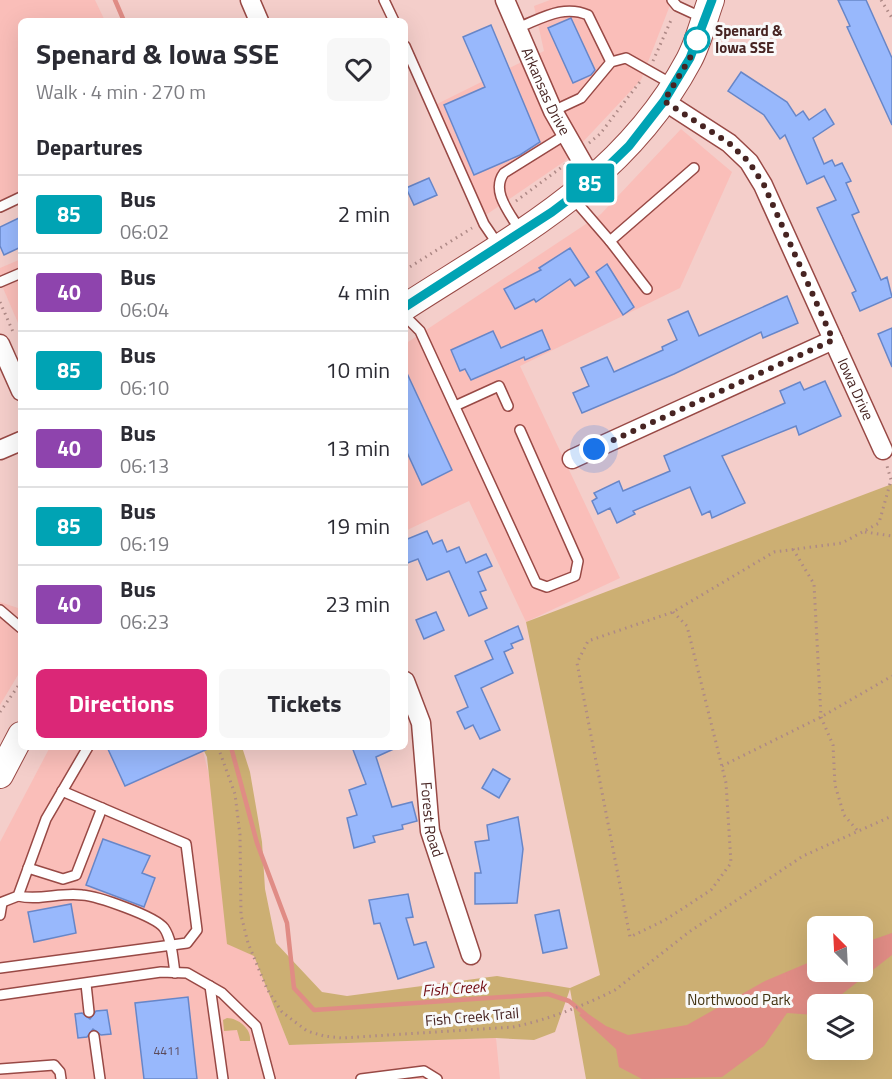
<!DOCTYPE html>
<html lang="en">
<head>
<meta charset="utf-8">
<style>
	body { margin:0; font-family:"Titillium Web",sans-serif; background:#f7f7f7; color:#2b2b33; height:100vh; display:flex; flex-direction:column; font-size:22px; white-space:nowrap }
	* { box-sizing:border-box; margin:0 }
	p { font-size:20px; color:#7c7c81 }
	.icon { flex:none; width:33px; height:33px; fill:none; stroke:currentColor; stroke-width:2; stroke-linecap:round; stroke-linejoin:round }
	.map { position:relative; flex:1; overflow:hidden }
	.details { position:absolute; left:18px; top:18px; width:390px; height:732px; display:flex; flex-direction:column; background:#fff; border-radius:9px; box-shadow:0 6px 24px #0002 }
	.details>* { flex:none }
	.badge { padding:0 12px; border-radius:4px; font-size:21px; line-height:39px }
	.needle { width:39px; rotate:336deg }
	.controls { position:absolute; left:807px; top:916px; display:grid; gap:12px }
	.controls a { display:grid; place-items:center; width:66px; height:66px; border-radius:9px; background:#fff; box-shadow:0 6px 24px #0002; font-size:30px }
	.you { position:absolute; width:30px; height:30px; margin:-15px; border:4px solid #fff; border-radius:50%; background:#1a73e8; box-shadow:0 0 0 9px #1a73e833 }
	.map>.badge { position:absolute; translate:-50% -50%; box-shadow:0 0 0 3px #fff }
	h2 { padding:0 18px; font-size:22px; line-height:54px }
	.round { display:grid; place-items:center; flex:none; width:63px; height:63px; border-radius:9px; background:#f7f7f7 }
	.head { display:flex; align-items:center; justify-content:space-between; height:102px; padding:0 18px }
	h1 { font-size:28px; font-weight:700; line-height:45px }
	.button { display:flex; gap:12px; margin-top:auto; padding:12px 18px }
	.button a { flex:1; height:69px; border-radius:9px; background:#db2777; color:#fff; font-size:24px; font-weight:700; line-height:69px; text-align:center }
	.button a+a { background:#f7f7f7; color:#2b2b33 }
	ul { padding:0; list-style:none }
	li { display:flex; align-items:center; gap:18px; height:78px; padding:0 18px; border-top:2px solid #e1e1e2 }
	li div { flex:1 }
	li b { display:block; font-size:22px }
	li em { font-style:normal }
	li .badge { min-width:66px; font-weight:700; text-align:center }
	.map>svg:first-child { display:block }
</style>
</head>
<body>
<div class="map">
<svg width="892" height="1079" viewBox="0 0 892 1079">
	<rect width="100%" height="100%" fill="#f4ceca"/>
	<g fill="#fabeb9">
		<polygon points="0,0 95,0 105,21 21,21 21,197 0,206"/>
		<polygon points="550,0 672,0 641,80 565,161 480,219 427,109 544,51 534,6"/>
		<polygon points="681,129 732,172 680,288 520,366 620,578 526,622 469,501 405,531 405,344 601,214"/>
		<polygon points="21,259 21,330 0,281 0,268"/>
		<polygon points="0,602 21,609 21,670 0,705"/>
		<polygon points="50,747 202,747 254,956 289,1045 496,1038 500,1079 0,1079 0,842"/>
	</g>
	<g fill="#ccaf73" fill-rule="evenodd">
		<path d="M892,484V1079H586L570,989L555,1032L534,1040L496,1038L289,1045L254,956L227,944L207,757L202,747H242L250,772L262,842L265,889L276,943L322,992L347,996L497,976L570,988L600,975L526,622ZM818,927H862V972H818ZM818,1005H862V1050H818Z"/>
		<path d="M227,1018C238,1018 252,1029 250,1041H240L237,1030L224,1031L223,1020Z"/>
	</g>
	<polygon fill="#e08c85" points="892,933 892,955 828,1005 818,1005 815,1015 787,1013 764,1046 722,1077 642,1079 619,1067 616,1049 579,1015 584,1011 606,1026 628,1035 687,1025 765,981 817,959 818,972 862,972 863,943"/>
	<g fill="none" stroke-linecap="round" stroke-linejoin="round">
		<g stroke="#e08c85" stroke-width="4.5">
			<polyline points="115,0 124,21"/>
			<polyline points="231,747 257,843 287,923 294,988 314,1010 548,994 569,1001 585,1014"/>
		</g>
	</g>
	<g fill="#98b8fc" stroke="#6786c8" stroke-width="1.5">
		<polygon points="838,0 866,0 892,58 892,125 847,27 850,26"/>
		<polygon points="571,18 595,70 591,75 573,83 548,28"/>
		<polygon points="491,25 540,142 520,155 474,175 444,105 485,87 463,37"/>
		<polygon points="741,72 787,102 796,116 803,111 809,120 825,109 834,124 813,138 824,164 832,160 835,166 842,163 851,181 846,183 859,212 852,215 881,280 887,277 892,297 860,311 852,293 856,291 817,208 836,200 824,176 807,184 785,135 780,139 764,115 728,91"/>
		<polygon points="429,178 437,195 414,205 406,188"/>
		<polygon points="21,217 21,247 4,255 0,246 0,227"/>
		<polygon points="570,248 589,277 575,286 570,279 536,302 534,299 515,309 504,289 541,270 539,268"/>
		<polygon points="607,264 634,307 623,315 596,272"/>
		<polygon points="787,296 798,323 763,338 761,332 674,374 582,413 573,393 589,386 581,368 607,357 614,372 663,350 662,347 677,340 668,320 688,311 699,336"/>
		<polygon points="892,328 892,367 878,334"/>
		<polygon points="542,330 550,349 525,360 524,357 471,380 465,369 460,371 451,350 493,331 501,348"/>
		<polygon points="405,369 452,470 422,485 405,448"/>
		<polygon points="825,381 841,416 799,435 796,426 722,456 745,503 712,518 710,511 702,515 690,487 633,511 635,514 617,523 610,508 598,514 592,501 597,498 594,493 619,481 623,491 670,471 664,456 785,403 780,391 800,382 804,390"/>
		<polygon points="427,531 433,544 442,540 447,552 459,547 466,563 486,554 492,566 478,572 486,590 480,592 487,608 469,616 449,571 427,580 418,559 405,564 405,540"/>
		<polygon points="436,612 444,630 424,639 416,620"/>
		<polygon points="518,626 523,639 511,644 513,648 504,652 513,673 481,688 500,730 480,739 473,725 465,729 457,712 468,707 455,676 493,659 485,641"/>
		<polygon points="107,747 212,747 125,786"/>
		<polygon points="352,747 398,747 376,757 392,807 412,802 417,821 402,825 403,829 373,836 375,842 354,848 347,818 357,815 349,790 366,784"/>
		<polygon points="493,769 510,779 499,798 482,788"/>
		<polygon points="518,817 523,849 517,903 475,904 475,873 481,873 475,842 489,840 487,825"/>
		<polygon points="103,839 150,856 142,873 155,878 144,907 86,885"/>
		<polygon points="408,894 413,917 406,918 414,945 426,942 434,967 398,979 380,923 374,924 369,900"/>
		<polygon points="71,904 76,933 34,942 28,912"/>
		<polygon points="559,910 567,948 543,953 535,915"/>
		<polygon points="188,997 197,1079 144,1079 135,1003"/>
		<polygon points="107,1010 111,1034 101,1035 93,1029 87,1037 78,1038 75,1014 82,1013 90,1019 96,1011"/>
	</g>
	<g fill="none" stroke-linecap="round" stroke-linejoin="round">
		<defs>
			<g id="service">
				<polyline points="384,0 394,21"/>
				<polyline points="672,0 677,6 703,18"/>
				<path d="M517,28C541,19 563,4 588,15L611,62"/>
				<polyline points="405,46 484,224 499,246"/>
				<polyline points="553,111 581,98 611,62 626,58 672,84"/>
				<polyline points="572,197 610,241 694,168"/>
				<polyline points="0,207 21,197"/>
				<path d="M521,232C511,214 490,192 504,173L565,135"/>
				<polyline points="610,241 647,289"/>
				<polyline points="0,282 21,273"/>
				<polyline points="405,316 420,331 536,583 547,587 575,576 578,561 520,430"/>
				<polyline points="455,406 499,386 508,406"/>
				<polyline points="0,610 21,628"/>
				<polyline points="28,868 63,879 76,875 102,808"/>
				<path d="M18,896C40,901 60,892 82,895C97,896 155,916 164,928C172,939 173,960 175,973"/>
				<polyline points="0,903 18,896 46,819 88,747"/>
				<polyline points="0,915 2,903"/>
				<polyline points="0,968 187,943 197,930 186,844 62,791"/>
				<polyline points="86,984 89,1012"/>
				<polyline points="210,986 223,1079"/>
				<polyline points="0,995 161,972 187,973 222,993 256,1026 270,1079"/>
				<polyline points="94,1036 100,1079"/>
				<polyline points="0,1069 54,1065 60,1072 61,1079"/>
				<polyline points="361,1079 424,1071 437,1079"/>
			</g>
			<g id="minor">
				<polyline points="250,0 259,21"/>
				<path id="s1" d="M505,0L553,111L593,181"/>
				<path id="s2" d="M664,101L729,143L749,162L763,185L883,450"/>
				<polyline points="0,344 21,391"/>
				<polyline points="0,450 21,441"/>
				<polyline points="572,459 833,340"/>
				<path id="s3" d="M405,681L421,723L430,831L471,955"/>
			</g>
			<g id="secondary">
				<path d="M405,307C515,236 625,180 689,60C699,41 704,19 711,0"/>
				<polyline points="0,775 21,735"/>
			</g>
		</defs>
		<use href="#service" stroke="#984945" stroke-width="12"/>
		<use href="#minor" stroke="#984945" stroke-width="21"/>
		<use href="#secondary" stroke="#984945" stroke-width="28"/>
		<g stroke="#ae8986" stroke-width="3" stroke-dasharray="1.5 4.5" stroke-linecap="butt">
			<polyline points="881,0 892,18"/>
			<polyline points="653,61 672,18"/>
			<polyline points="589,143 600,134 642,79"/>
			<polyline points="516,201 566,164"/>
			<polyline points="405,270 472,228"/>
			<polyline points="0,302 14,334"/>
			<polyline points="865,532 892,536"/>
			<polyline points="793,549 814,584 821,717 833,745 835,785 844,815 857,830"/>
			<polyline points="673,612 687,626 726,783 731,863 711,890 665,920 630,937 577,663 588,641 673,612 774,552 842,543 879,523 891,480 887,466"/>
			<polyline points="0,712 21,682"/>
			<path d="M218,747L235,794L240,835L241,915L248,943L267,989L282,1012L307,1031L324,1036L342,1038L513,1027C547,1020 583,1006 615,990L689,932L803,856L892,816"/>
			<polyline points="722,766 821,717 892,676"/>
		</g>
		<use href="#service" stroke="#fff" stroke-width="9"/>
		<use href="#minor" stroke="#fff" stroke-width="18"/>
		<use href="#secondary" stroke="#fff" stroke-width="26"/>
	</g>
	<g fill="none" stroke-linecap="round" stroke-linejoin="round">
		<defs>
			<polyline id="line" points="405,307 552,212 593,181 629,146 664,101 690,58 712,0"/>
		</defs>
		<use href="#line" stroke="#fff" stroke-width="14"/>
		<use href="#line" stroke="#00a3b4" stroke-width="9"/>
		<polyline stroke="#472422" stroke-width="6" stroke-dasharray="0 10.8" points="594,449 833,340 764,185 749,162 729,143 664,101 690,58 697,40"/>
	</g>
	<circle fill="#fff" stroke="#00a3b4" stroke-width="3" cx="697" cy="40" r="12"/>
	<g text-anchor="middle" stroke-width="6" stroke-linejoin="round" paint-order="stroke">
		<g font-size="12" fill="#5b4958">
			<text x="167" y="1055">4411</text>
		</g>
		<g font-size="15" font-weight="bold" fill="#472422" stroke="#f9f9f9" text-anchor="start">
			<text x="715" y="36">Spenard &amp;<tspan x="715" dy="17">Iowa SSE</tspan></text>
		</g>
		<g font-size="15" fill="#472422" stroke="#f9f9f9">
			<text dy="5" stroke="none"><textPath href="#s1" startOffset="100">Arkansas Drive</textPath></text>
			<text dy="5" stroke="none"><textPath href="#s2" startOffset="356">Iowa Drive</textPath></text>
			<text dy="5" stroke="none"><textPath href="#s3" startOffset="142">Forest Road</textPath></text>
			<text transform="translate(472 1017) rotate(-5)" y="5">Fish Creek Trail</text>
		</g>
		<g font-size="15" fill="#433412" stroke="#f9f9f9">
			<text x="739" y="1005">Northwood Park</text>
		</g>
		<g font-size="16" font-style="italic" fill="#720d14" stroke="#f9f9f9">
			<text transform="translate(454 988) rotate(-4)" y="6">Fish Creek</text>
		</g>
	</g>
</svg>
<div class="controls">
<a><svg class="needle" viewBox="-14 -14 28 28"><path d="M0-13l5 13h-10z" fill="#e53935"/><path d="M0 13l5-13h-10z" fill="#7c7c81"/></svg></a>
<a><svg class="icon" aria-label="layers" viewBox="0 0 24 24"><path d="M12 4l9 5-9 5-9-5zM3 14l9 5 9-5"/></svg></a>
</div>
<div class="you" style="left:594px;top:449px"></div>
<b class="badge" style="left:590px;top:183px;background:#00a3b4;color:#fff">85</b>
<section class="details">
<div class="head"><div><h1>Spenard &amp; Iowa SSE</h1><p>Walk · 4 min · 270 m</p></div><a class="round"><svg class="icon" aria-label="heart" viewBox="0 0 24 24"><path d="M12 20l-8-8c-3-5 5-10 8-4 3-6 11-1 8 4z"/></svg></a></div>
<h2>Departures</h2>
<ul>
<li><span class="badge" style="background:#00a3b4;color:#fff">85</span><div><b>Bus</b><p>06:02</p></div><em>2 min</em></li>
<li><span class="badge" style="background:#8e44ad;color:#fff">40</span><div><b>Bus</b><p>06:04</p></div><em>4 min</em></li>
<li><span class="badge" style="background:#00a3b4;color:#fff">85</span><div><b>Bus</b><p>06:10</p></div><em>10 min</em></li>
<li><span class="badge" style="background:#8e44ad;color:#fff">40</span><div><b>Bus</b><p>06:13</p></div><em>13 min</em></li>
<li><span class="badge" style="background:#00a3b4;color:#fff">85</span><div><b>Bus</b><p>06:19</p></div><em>19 min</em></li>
<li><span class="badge" style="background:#8e44ad;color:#fff">40</span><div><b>Bus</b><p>06:23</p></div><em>23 min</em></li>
</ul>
<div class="button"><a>Directions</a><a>Tickets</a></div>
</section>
</div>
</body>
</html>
